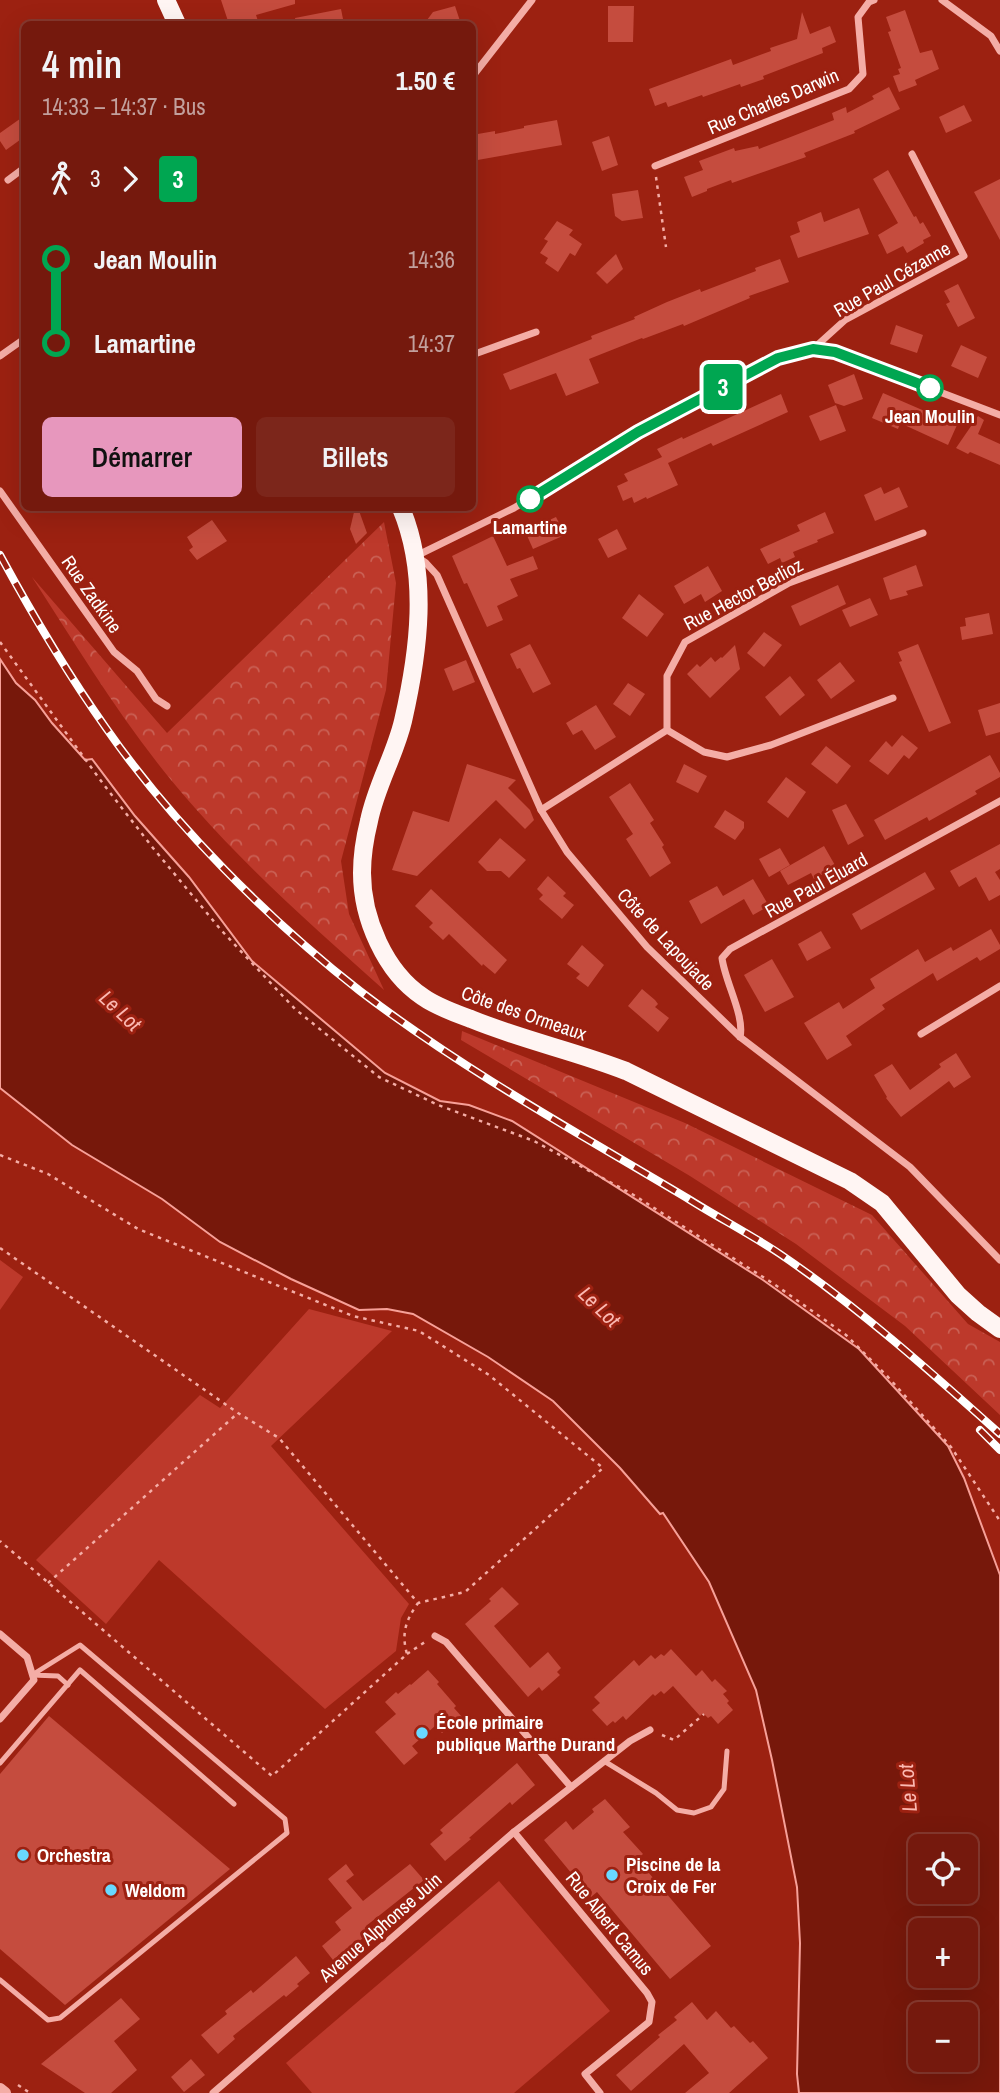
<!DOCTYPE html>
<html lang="fr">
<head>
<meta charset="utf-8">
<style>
	body { margin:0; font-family:"Archivo Narrow",sans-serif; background:#7c261b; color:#f1f3f6; height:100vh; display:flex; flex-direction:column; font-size:26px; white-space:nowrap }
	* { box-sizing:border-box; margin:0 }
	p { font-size:23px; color:#c2a09d }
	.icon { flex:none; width:38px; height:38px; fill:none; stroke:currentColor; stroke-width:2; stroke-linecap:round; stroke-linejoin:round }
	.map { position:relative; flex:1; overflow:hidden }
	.side { position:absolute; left:21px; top:21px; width:455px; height:490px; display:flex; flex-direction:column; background:#75190d; border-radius:10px; box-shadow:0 7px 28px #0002,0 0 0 2px #86382e }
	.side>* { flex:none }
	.badge { padding:0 14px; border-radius:5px; font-size:24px; line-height:46px }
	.buttons { position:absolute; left:908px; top:1834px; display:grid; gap:14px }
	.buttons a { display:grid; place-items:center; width:70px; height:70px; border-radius:10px; background:#75190d; box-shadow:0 7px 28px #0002,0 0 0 2px #86382e; font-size:35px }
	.map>.badge { position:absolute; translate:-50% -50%; box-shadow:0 0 0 4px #fff }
	.legs { display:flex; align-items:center; gap:10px; height:77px; padding:0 21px; font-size:23px }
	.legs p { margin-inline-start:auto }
	.overview { display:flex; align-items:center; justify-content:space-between; height:119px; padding:0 21px }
	h1 { font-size:38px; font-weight:600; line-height:52px }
	.cta { display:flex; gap:14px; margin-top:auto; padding:14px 21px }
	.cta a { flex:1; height:80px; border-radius:10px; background:#e797bd; color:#111; font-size:28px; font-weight:600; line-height:80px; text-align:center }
	.cta a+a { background:#7c261b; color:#f1f3f6 }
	ul { padding:0 21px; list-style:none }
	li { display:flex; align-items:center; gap:24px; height:84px; font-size:26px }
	li i { display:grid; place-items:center; width:10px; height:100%; margin:0 9px; background:currentColor }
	li i::after { content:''; width:18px; height:18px; margin:-9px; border:5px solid; border-radius:50%; background:#75190d }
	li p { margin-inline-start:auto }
	li:first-child i { background:linear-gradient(#0000 50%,currentColor 0) }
	li:last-child i { background:linear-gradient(currentColor 50%,#0000 0) }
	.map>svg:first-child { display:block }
</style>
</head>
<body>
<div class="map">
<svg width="1000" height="2093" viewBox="0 0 1000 2093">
	<defs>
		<pattern id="forest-crowns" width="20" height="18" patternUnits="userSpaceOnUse" patternTransform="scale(1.75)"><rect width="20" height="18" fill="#bd392b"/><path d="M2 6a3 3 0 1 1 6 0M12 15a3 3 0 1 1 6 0" fill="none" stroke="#ca6155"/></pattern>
	</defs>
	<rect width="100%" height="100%" fill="#9c2111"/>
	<g fill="#bd392b">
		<polygon points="0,1260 23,1277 0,1310"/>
		<polygon points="309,1309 392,1331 271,1446 409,1604 401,1618 396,1651 325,1709 159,1560 106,1624 36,1560 200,1395 220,1408"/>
		<polygon points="499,1881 610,2011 514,2093 312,2093 286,2063"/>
	</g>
	<g fill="url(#forest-crowns)">
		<path d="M384,522L396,583L386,690L341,861L349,914L384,990C319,932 253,874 195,808C132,738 83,656 32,577L167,733Z"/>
		<polygon points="462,1031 685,1123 872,1215 968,1324 1000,1342 1000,1415 905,1326 796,1244 690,1176 461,1040"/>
	</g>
	<path fill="#77180b" stroke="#f7a098" stroke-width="2" fill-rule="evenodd" d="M0,659L16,683L35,700L52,723L85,760L92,759L135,816L189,877L252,961L385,1073L440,1101L469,1105L512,1121L763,1280L859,1349L948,1446L964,1478L1000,1575V2093H799L797,2074L800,1943L797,1887L772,1760L756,1690L709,1582L663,1513L660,1514L620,1468L553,1401L488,1357L413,1314L387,1309L359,1310L291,1279L220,1242L162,1199L72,1145L0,1088ZM920,1846H966V1892H920ZM966,1930V1976H920V1930ZM966,2014V2060H920V2014Z"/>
	<g fill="#c54c3e">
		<polygon points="221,0 295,0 295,4 256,15 259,24 229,24"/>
		<polygon points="455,6 461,24 424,24 433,12"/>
		<polygon points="608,6 634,6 633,42 608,42"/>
		<polygon points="341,9 344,24 296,24 295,18"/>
		<polygon points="905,10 920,53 932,50 939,69 915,80 917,85 899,92 893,76 900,74 898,69 901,68 888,32 891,31 886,17"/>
		<polygon points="802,12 810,34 830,26 836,42 822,48 823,53 763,76 764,79 741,87 740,84 703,97 702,95 668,107 666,102 655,106 649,89 731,59 733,65 771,51 770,48 797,39"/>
		<polygon points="889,87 900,109 854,131 855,133 804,153 806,157 732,183 731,180 707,189 707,191 692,197 684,177 703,170 699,161 734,148 735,151 758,146 759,149 788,138 834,120 832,113 846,107 847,113 874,99 872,96"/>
		<polygon points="964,105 972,121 946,133 939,117"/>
		<polygon points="24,116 24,137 6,150 0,141 0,133"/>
		<polygon points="557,120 562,145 472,161 472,135 495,131 495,134 524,128 524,126"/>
		<polygon points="609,136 618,165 602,171 592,142"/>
		<polygon points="888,170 914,217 916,216 920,224 923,222 931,236 923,240 924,243 907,253 903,246 887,254 878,235 898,223 873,179"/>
		<polygon points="1000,179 1000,240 974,192"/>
		<polygon points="638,190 643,218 622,221 615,216 612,194"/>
		<polygon points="859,208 869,234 798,258 790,236 800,232 797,222 821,212 824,222"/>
		<polygon points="557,221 573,230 569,235 582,244 575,256 570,253 558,272 545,263 548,258 540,253 548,241 544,239"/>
		<polygon points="616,254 623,269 607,284 596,273"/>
		<polygon points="780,259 789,282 749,296 750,298 684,326 683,324 643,339 642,338 589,359 599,383 566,396 556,373 510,390 503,374 592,339 591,336 635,319 634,317 667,302 700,289 701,292 756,271 755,268"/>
		<polygon points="958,284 975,318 958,327 946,304 950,302 944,291"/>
		<polygon points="896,325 923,335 917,353 890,344"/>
		<polygon points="961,345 987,357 978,378 951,366"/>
		<polygon points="854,374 863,399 844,406 835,403 828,385"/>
		<polygon points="883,393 957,425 948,445 900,423 898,429 872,418"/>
		<polygon points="781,394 788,412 713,446 711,443 668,463 678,485 647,499 646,497 634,503 632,497 623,501 617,486 628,481 624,474 662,457 657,449 682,437 683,439"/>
		<polygon points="836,405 846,431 820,441 809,416"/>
		<polygon points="978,416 984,420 978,434 1000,444 1000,465 970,452 968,454 956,448"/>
		<polygon points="881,487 884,494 899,487 908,507 875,521 864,495"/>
		<polygon points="355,508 358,508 367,533 356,544 350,529"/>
		<polygon points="825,512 834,533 817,540 818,542 793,552 795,557 782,563 780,558 768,564 760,549 800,531 797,525"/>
		<polygon points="556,517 565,535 533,549 525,531"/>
		<polygon points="212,520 227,541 197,560 189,550 193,547 187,537"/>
		<polygon points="617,529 627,549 608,558 598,539"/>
		<polygon points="493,536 507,566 533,556 538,569 510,579 518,596 497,606 503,620 487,627 467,583 464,584 452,556"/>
		<polygon points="916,565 923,586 906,591 908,595 890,600 883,578"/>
		<polygon points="708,566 722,591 705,602 701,594 684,604 674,586"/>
		<polygon points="838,585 846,604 800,626 791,606"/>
		<polygon points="639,594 664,614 647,637 622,618"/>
		<polygon points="870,598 878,615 850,627 842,610"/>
		<polygon points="989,613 993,634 962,640 960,627 966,626 965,618"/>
		<polygon points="764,632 782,645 764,667 747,653"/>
		<polygon points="530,644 551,684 533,693 520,668 517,669 510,654"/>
		<polygon points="918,644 951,723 929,732 899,662 902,661 898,652"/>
		<polygon points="735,645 740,669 710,698 687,674 697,664 700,667 711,657 715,662 721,657 722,658"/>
		<polygon points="466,660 475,682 453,691 444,669"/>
		<polygon points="840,662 855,681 831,699 817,680"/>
		<polygon points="790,676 805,695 780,716 765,697"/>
		<polygon points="628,683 645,694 630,716 613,704"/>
		<polygon points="1000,703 1000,732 986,736 978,710"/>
		<polygon points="596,705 616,737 595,750 582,730 573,735 566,723"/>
		<polygon points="902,735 918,748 909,759 904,755 888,775 869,761 886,741 892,747"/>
		<polygon points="826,746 851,766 837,784 811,764"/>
		<polygon points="990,755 1000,773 1000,777 975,791 977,794 929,821 927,817 885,840 874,820"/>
		<polygon points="467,764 516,780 508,788 530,810 534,820 525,829 496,800 417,876 392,870 413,811 449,822"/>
		<polygon points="684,764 707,776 698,793 676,782"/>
		<polygon points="786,777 806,792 788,818 767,802"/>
		<polygon points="630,783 654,820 650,823 664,845 662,847 671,863 650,877 626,839 633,834 609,797"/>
		<polygon points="846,804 864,836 848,845 832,810"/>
		<polygon points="725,810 744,822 744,828 735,840 714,827"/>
		<polygon points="500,838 526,860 509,878 501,871 487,871 478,862"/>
		<polygon points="1000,844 1000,869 995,872 1000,880 1000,895 989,901 976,877 959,887 950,871"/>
		<polygon points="824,846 836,867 814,879 811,873 788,885 780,871"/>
		<polygon points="780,848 790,865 769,877 759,859"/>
		<polygon points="925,872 935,889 861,930 852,914"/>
		<polygon points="548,876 566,893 563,896 574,905 562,919 539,899 543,895 537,889"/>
		<polygon points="753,879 769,906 753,915 744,899 701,924 689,901 717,886 723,896"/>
		<polygon points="431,889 507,960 495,974 483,964 482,966 449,934 443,940 429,927 433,923 415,906"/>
		<polygon points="991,929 1000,945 1000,949 980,961 977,957 937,981 933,973 882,1005 885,1009 846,1036 852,1045 827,1060 804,1023 839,1002 843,1009 875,988 870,979 918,949 925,962 951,947 953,951"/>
		<polygon points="821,931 831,948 807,961 798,944"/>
		<polygon points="582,945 604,965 588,987 576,978 580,974 567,964"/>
		<polygon points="772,959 794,997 765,1012 744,975"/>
		<polygon points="642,989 655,1000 658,1004 655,1007 669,1018 658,1032 628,1006"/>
		<polygon points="956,1053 971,1077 954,1088 949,1081 901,1117 886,1098 887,1097 874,1075 892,1064 910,1090 941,1067 939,1064"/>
		<polygon points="502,1587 519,1604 494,1626 530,1668 548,1652 561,1668 557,1672 560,1675 542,1691 539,1687 528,1697 465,1624 491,1601 489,1599"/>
		<polygon points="671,1649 696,1676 702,1670 712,1682 715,1679 727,1691 723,1694 729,1701 727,1703 733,1710 718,1724 711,1716 708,1718 703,1713 700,1716 673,1686 664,1694 661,1691 655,1696 653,1694 626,1720 623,1716 615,1723 613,1721 607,1726 592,1710 600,1703 594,1697 634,1660 639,1666 651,1655 655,1659 661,1654 664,1656"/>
		<polygon points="428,1670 439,1682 437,1684 456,1706 454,1708 462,1717 442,1733 435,1726 412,1746 418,1753 404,1765 375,1732 396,1714 385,1702 396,1692 398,1694 410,1684 411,1685"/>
		<polygon points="49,1716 230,1869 65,2005 0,1949 0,1774"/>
		<polygon points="517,1763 535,1785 512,1805 510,1802 469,1838 471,1839 445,1861 430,1844 443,1833 440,1830"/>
		<polygon points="605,1799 630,1827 623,1832 643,1854 637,1859 711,1946 670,1979 597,1892 591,1897 544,1840 566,1821 573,1830 594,1812 592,1809"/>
		<polygon points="346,1864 354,1875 346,1881 363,1901 410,1864 424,1880 366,1926 371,1931 341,1957 339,1955 333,1960 322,1946 341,1930 335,1922 352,1908 328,1879"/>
		<polygon points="296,1956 310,1973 297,1984 299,1986 286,1997 284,1995 233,2036 235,2039 218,2054 201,2035 227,2014 225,2011 251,1990 253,1993"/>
		<polygon points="121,1998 140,2019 114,2041 137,2070 111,2093 85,2093 41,2064"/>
		<polygon points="692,2002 707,2020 716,2011 731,2028 734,2026 750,2043 753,2041 768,2058 729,2093 685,2093 709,2073 684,2044 631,2091 616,2075 660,2037 658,2035 677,2020 674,2017"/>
		<polygon points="191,2059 205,2075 184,2092 171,2077"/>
	</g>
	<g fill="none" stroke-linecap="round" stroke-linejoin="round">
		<g stroke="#f4ada6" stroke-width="2.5" stroke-dasharray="3.5 5" stroke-linecap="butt">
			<polyline points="656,177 666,247"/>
			<polyline points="0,642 104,785 153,848 221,930 295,1009 379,1077 438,1105 534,1141 632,1194 774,1284 846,1335 888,1377 951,1447 1000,1521"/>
			<polyline points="0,1155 48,1174 138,1229 353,1316 419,1331 489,1375 603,1468 465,1592 418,1603"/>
			<path d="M0,1248L238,1413L279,1438L418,1603C406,1620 401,1633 407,1654L272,1776L0,1541"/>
			<polyline points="48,1583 238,1413"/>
			<polyline points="407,1654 425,1642"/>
			<polyline points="662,1735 674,1740 704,1714"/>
			<polyline points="18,2085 30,2093"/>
		</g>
		<g stroke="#f4ada6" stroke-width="5">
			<polyline points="604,1761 656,1793 677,1810 694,1813 711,1807 724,1789 727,1751"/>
			<polyline points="0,1763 80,1670 234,1804"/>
			<polyline points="0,1980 48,2020 60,2018 287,1833 285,1819 80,1645 32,1675 58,1676 68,1685"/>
		</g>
		<g stroke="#f4ada6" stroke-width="7">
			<polyline points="942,0 991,36 1000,51"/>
			<polyline points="472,77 532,0"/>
			<polyline points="655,166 849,89 863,74 858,17 869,2 874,0"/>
			<polyline points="8,180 24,168"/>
			<polyline points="813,349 845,320 964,256 912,154"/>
			<polyline points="472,355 536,332"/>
			<polyline points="0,356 24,339"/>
			<polyline points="0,491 114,652 137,671 156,699 167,706"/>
			<polyline points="416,556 514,508 638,432 778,358 813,349 835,352 1000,415"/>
			<polyline points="417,557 426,563 437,575 541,810 567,852 647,947 740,1037 910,1167 1000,1260"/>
			<polyline points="667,730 704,752 727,757 771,745 893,698"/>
			<polyline points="541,810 667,730 667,676 685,642 789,583 923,533"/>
			<polyline points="921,1034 1000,986"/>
			<path d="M740,1037C745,1016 725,982 722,958L730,949L1000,801"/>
			<polyline points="0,1634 27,1657 34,1680 0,1719"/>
			<polyline points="435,1636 446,1642 571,1787"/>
			<polyline points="514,1832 647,1993 652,2002 649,2022 585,2074 600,2093"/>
			<polyline points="213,2093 514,1832 630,1741 650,1730"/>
		</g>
		<polyline stroke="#f4ada6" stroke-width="12" points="0,2089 5,2093"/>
		<g stroke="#fff5f3" stroke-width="18">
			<polyline points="166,0 177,24"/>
			<path d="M401,508C429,575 419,651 403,721C395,755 376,786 369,821C365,837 362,857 362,873C362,918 385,972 423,997C437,1007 455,1013 471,1019C522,1040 575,1051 626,1071L850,1181L882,1203L958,1295L978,1313L1000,1329"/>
		</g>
		<defs>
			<g id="rail">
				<path d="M0,555C32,614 67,673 106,728C172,823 269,920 360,991C462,1069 576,1132 687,1198C717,1217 750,1234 780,1254C858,1307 930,1371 1000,1434"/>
				<polyline points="980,1430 1000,1450"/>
			</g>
		</defs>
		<use href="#rail" stroke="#fff" stroke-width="8"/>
		<use href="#rail" stroke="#9c2111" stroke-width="5" stroke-dasharray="16" stroke-linecap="butt"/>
	</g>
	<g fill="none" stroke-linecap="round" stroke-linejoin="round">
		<defs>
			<polyline id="line-1" points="530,499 638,432 778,358 813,349 835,352 930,388"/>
		</defs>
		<use href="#line-1" stroke="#fff" stroke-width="16"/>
		<use href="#line-1" stroke="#00a651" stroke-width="10"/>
	</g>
	<g fill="#fff" stroke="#00a651" stroke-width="3.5">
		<circle cx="930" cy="388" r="12"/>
		<circle cx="530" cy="499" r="12"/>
	</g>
	<g fill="#69d8ff" stroke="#9c2111" stroke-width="2.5">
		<circle cx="422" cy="1733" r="7"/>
		<circle cx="23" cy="1855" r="7"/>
		<circle cx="612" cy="1875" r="7"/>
		<circle cx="111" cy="1890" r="7"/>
	</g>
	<g text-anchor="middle" stroke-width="6" stroke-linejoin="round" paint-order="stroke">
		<g font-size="19" fill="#fff" stroke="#9c2111">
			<text transform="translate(773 101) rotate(-23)" y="7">Rue Charles Darwin</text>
			<text transform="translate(892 279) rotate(-30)" y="7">Rue Paul Cézanne</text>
			<text transform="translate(92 594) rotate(55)" y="7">Rue Zadkine</text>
			<text transform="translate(743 594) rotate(-28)" y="7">Rue Hector Berlioz</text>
			<text transform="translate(816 885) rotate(-29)" y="7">Rue Paul Éluard</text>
			<text transform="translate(666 939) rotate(47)" y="7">Côte de Lapoujade</text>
			<text transform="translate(524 1013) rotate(19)" y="7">Côte des Ormeaux</text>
			<text transform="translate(610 1923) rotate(51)" y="7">Rue Albert Camus</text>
			<text transform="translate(380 1927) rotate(-41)" y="7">Avenue Alphonse Juin</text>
		</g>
		<g font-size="19" font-weight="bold" fill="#fff" stroke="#9c2111">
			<text x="930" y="423">Jean Moulin</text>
			<text x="530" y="534">Lamartine</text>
		</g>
		<g font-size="19" font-weight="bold" fill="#fff" stroke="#9c2111" text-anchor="start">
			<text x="436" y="1729">École primaire<tspan x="436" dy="22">publique Marthe Durand</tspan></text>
			<text x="37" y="1862">Orchestra</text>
			<text x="626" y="1871">Piscine de la<tspan x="626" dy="22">Croix de Fer</tspan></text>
			<text x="125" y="1897">Weldom</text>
		</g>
		<g font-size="21" font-style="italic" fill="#fbb9b2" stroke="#9c2111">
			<text transform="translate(120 1011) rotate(43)" y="7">Le Lot</text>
			<text transform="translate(599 1307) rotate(44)" y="7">Le Lot</text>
			<text transform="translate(908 1788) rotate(-95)" y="7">Le Lot</text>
		</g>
	</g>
</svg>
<div class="buttons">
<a><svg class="icon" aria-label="locate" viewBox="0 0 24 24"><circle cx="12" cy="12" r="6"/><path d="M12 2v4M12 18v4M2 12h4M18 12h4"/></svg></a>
<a>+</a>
<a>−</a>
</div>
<b class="badge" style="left:723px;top:387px;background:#00a651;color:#fff">3</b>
<section class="side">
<div class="overview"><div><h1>4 min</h1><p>14:33 – 14:37 · Bus</p></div><b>1.50 €</b></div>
<div class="legs"><svg class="icon" aria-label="walk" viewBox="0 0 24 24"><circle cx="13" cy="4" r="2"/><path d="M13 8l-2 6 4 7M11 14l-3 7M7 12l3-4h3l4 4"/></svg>3<svg class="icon" aria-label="forward" viewBox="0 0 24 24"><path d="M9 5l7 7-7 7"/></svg><b class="badge" style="background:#00a651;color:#fff">3</b></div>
<ul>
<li><i style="color:#00a651"></i><b>Jean Moulin</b><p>14:36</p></li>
<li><i style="color:#00a651"></i><b>Lamartine</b><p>14:37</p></li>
</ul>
<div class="cta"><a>Démarrer</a><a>Billets</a></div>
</section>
</div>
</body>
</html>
